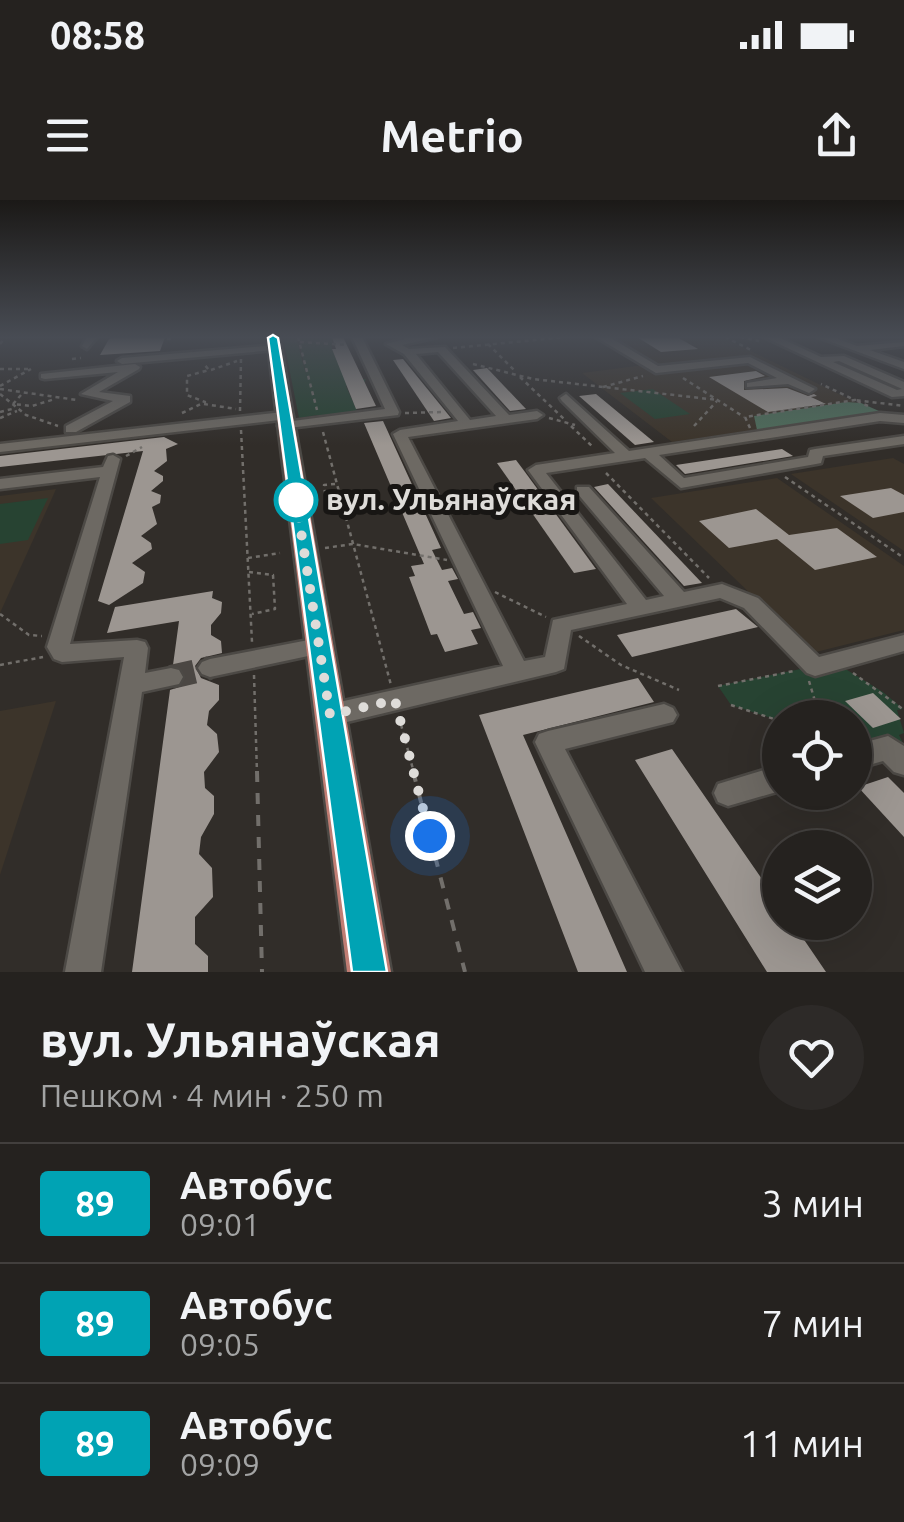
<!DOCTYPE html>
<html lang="ru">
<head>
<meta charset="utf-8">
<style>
	body { margin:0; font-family:Ubuntu,sans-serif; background:#2d2a28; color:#f1f3f6; height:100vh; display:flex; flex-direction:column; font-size:38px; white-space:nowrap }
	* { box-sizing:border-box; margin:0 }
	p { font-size:32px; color:#a3a4a4 }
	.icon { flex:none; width:55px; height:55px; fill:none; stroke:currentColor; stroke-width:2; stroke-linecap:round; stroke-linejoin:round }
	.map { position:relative; height:772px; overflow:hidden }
	.drawer { display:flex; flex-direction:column; background:#25221f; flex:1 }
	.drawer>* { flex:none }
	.badge { padding:0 20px; border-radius:8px; font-size:35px; line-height:65px }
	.controls { position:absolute; left:762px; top:500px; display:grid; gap:20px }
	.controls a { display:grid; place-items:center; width:110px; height:110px; border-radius:50%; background:#25221f; box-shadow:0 10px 40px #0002,0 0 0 2px #423f3d; font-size:50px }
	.you { position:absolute; width:50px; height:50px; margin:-25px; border:8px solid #fff; border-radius:50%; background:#1a73e8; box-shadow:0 0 0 15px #1a73e833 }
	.map>.badge { position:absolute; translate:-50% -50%; box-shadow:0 0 0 5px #fff }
	.round { display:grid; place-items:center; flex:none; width:105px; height:105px; border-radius:52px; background:#2d2a28 }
	.overview { display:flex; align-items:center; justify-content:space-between; height:170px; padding:0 40px }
	h1 { font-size:48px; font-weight:700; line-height:75px }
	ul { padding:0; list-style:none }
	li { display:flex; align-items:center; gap:30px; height:120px; padding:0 40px; border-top:2px solid #423f3d }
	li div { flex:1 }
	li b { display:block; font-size:38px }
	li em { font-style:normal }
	li .badge { min-width:110px; font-weight:700; text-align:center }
	.status { display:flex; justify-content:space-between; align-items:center; height:70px; padding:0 50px; background:#25221f; direction:ltr }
	.status svg { height:28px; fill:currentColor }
	header { display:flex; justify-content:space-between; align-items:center; height:130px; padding:0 40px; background:#25221f; font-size:45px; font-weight:700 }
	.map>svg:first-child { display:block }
</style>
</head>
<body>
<div class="status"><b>08:58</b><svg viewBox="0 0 49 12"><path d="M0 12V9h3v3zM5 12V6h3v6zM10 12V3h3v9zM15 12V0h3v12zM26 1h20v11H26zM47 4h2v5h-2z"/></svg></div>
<header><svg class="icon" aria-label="menu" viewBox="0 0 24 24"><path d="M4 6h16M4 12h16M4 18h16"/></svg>Metrio<svg class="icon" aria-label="share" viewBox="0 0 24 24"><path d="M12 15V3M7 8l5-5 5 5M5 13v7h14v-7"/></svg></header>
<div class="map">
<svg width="904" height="772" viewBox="0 0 904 772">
	<rect width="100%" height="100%" fill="#312d29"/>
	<g fill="#3c342a">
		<polygon points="609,137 722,137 876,212 672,242 582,173 652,164"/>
		<polygon points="893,258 904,264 904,351 791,274"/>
		<polygon points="777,278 904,366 904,430 812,453 651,298"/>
		<polygon points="56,289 53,296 0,413 0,296"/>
		<polygon points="56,501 0,675 0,511"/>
	</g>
	<g fill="#274332">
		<polygon points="283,137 296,137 307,178 298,137 332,137 332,149 347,181 366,179 364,183 346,186 358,213 320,221 318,215 299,218"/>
		<polygon points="653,189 654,190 690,214 655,219 620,193"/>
		<polygon points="48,298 28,340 0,344 0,304"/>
		<polygon points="834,462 883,492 903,509 897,510 904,533 899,535 904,545 899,550 855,546 855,518 780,518 780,521 731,505 718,486"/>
	</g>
	<polygon fill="#4f6e5b" points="846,202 861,203 879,211 880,217 767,235 757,230 754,216"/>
	<g fill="#9c9691">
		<polygon points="120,137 165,137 160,151 100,155 109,139"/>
		<polygon points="332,137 343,137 376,206 356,209 332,149 336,149"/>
		<polygon points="637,137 677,137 698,149 661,152"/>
		<polygon points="403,159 451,218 434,221 393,160"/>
		<polygon points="487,168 526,209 510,211 473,170"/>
		<polygon points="756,171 765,176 744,181 744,190 787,188 808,196 814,194 817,196 811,197 826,204 768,212 709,177"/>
		<polygon points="596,194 654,242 635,245 579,196"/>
		<polygon points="383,221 441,348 432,350 442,370 452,368 458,379 448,381 464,414 473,412 481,428 471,430 478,444 445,452 437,434 431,435 409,377 415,376 411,366 424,364 364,223"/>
		<polygon points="164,237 178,244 166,249 167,261 154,271 163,276 163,281 151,291 161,295 160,303 152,307 157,324 141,336 151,343 152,349 132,363 145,372 143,383 109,405 98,401 143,251 0,267 0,256"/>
		<polygon points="782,249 793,256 685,274 676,265"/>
		<polygon points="516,260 525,272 596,369 574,373 497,263"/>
		<polygon points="608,284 702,383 684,386 594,287"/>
		<polygon points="891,288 904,295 904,312 873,318 840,296"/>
		<polygon points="756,309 789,335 837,328 877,357 815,370 777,339 729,348 699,321"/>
		<polygon points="213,391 212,398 222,402 221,413 211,425 211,435 221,441 222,453 201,458 195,466 201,478 219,485 219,500 209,511 207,525 217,534 219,552 204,572 205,588 214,596 214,614 201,637 199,654 212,668 213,697 195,717 195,744 208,756 208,772 132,772 170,490 182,486 186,475 182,468 173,465 179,421 107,433 115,407"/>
		<polygon points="736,409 758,427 632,457 617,435"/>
		<polygon points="638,478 654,502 523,535 627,772 578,772 479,515"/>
		<polygon points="873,493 901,519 873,528 845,501"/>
		<polygon points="672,549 780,705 780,722 792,722 826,772 767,772 635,560"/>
		<polygon points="888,577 904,593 904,637 858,587"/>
	</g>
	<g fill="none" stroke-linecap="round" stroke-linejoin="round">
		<polyline stroke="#4b4743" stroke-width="24" stroke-dasharray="24 12" stroke-linecap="butt" points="171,477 210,468"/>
		<defs>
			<g id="minor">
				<polygon points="87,137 97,137 87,149 82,146"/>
				<polygon points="352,137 362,137 399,212 398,215 280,229 278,226 285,222 385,209"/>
				<path d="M412,137H437L402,145L409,149L445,147L509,215L537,211L543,215L537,219L408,237L524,461L545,457L553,420L627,404L528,270L536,265L615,253L562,201L560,198L566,194L629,251L880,213L904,215V223L880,221L659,255L684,278L808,257L810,250L815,249L904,236V244L823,256L821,263L816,264L681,288L645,258L546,273L646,400L664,396L577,293V287H589L684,392L722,384L758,398L819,457L904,435V451L815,476L807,473L744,408L720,398L571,430L564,469L556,472L330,526L321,522L317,515L321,508L330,504L503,466L393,234L400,230L458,221L404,154L386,144ZM438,152L496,216L470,220L416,154Z"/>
				<polygon points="596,137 609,137 658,166 750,157 815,189 809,193 788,184 747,187 747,183 777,178 748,163 656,173"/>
				<path d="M764,137H778L821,157L844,156L904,182V196L892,197ZM839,161L900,188L902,189L897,190L833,162Z"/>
				<polygon points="818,137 833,137 857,146 904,142 904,146 870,150 904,162 904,169"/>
				<polygon points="278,145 274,150 122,164 117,161 122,158"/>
				<polygon points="135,164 140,167 139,169 99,192 130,196 130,202 76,232 66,232 66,226 113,201 81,194 118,172 45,179 41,178 41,174"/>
				<polygon points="283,212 289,216 288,219 0,252 0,244"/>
				<polygon points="113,255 120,259 70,444 137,440 145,442 148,448 145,473 171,468 179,470 183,477 179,484 142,492 101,772 65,772 124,457 62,462 54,459 47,447 100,277 0,289 0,279 103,267 108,256"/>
				<polygon points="319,438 327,440 330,446 327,452 210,477 202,474 198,468 202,462 210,459"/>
				<polygon points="664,504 673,508 677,515 673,522 565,549 682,772 645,772 535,542 539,534 548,531"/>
				<polygon points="888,536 904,546 904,575 894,572 883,561 855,569 855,545"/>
				<polygon points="780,565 780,591 728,606 718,602 714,593 718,584"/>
			</g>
			<polygon id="major" points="267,137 279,137 391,772 347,772"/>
		</defs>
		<use href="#minor" stroke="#4c4945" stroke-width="5"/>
		<use href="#major" stroke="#4c4945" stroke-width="5"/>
		<g stroke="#726f6b" stroke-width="2.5" stroke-dasharray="4 4" stroke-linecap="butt">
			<polyline points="298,137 317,210"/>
			<polyline points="725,137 751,150"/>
			<polyline points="740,137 759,141"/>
			<polyline points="167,139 171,139"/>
			<polyline points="300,142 347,145"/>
			<polyline points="0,144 6,137"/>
			<polyline points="488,144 515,171"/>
			<polyline points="453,148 566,137"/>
			<polyline points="72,159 81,158"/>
			<polyline points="473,164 533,179 718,200"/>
			<polyline points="0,169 30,169"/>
			<polyline points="211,170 237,161"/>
			<polyline points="520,177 565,220"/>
			<polyline points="683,178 744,217"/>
			<polyline points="0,186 31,169"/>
			<polyline points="603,187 643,176"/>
			<polyline points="0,189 77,200"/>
			<polyline points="0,194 26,215 58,226"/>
			<polyline points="21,195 13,204 32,206 55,199"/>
			<polyline points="204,204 236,209"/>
			<polyline points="868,206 855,200 904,206"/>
			<polyline points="240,211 241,159"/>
			<polyline points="0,212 12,209"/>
			<polyline points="182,213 205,202 187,195 187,176 209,170 204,164"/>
			<polyline points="405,213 442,212"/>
			<polyline points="0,218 17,211"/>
			<polyline points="549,218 575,225"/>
			<polyline points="571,226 594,248"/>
			<polyline points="694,226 717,201"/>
			<polyline points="750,228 745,217 855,200 821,184"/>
			<polyline points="241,230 252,442"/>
			<polyline points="323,232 391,485"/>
			<polyline points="126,256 142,247"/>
			<polyline points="606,273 709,378"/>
			<polyline points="785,277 904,358"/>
			<polyline points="335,284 324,285 327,308 340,305"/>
			<polyline points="325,348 353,344 447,360"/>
			<polyline points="248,358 280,353"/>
			<polyline points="249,372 273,375 275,409 252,414"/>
			<polyline points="495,392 546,417"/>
			<polyline points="0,414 29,435 42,436"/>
			<polyline points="579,436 621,465 679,490"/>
			<polyline points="0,465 43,457"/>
			<polyline points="853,473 904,510"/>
			<polyline points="254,475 257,573"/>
			<polyline points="809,481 820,518"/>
			<polyline points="718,486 794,471"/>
			<polyline points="731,505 780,521"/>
			<polyline points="399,517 414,573"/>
		</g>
		<g stroke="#726f6b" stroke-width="4" stroke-dasharray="11 11" stroke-linecap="butt">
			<polyline points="257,571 262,772"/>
			<polyline points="413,571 465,772"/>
		</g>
		<use href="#minor" fill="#6d6963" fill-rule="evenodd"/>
		<use href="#major" fill="#c07d73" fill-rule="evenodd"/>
	</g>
	<linearGradient id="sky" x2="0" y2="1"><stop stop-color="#1b1917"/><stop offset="0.56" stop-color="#484c54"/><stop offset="1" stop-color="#484c54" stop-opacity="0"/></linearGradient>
	<rect width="904" height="245" fill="url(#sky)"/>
	<polygon fill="#00a3b4" stroke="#fff" stroke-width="2.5" points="273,135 278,138 387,772 352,772 268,138"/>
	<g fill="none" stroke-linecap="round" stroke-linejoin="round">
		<polyline stroke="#dedcd9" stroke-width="10" stroke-dasharray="0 18" points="296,300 330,515 395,500 430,636"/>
	</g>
	<circle fill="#fff" stroke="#00a3b4" stroke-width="5" cx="296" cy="300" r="20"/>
	<g text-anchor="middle" stroke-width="10" stroke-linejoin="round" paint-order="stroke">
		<g font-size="30" font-weight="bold" fill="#dedcd9" stroke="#181614" text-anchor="start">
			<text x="326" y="310">вул. Ульянаўская</text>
		</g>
	</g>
</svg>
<div class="controls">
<a><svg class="icon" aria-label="locate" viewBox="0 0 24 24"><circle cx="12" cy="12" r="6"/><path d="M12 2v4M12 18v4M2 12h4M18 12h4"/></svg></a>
<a><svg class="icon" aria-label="layers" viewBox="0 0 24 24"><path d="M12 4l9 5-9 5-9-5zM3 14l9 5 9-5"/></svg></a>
</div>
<div class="you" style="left:430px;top:636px"></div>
</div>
<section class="drawer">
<div class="overview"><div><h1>вул. Ульянаўская</h1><p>Пешком · 4 мин · 250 m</p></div><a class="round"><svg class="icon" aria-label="heart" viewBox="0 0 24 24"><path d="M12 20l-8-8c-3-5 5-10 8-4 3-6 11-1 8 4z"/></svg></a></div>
<ul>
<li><span class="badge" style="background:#00a3b4;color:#fff">89</span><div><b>Автобус</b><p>09:01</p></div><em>3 мин</em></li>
<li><span class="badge" style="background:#00a3b4;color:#fff">89</span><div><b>Автобус</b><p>09:05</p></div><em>7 мин</em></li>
<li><span class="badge" style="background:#00a3b4;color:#fff">89</span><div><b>Автобус</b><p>09:09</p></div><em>11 мин</em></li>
</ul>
</section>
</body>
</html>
